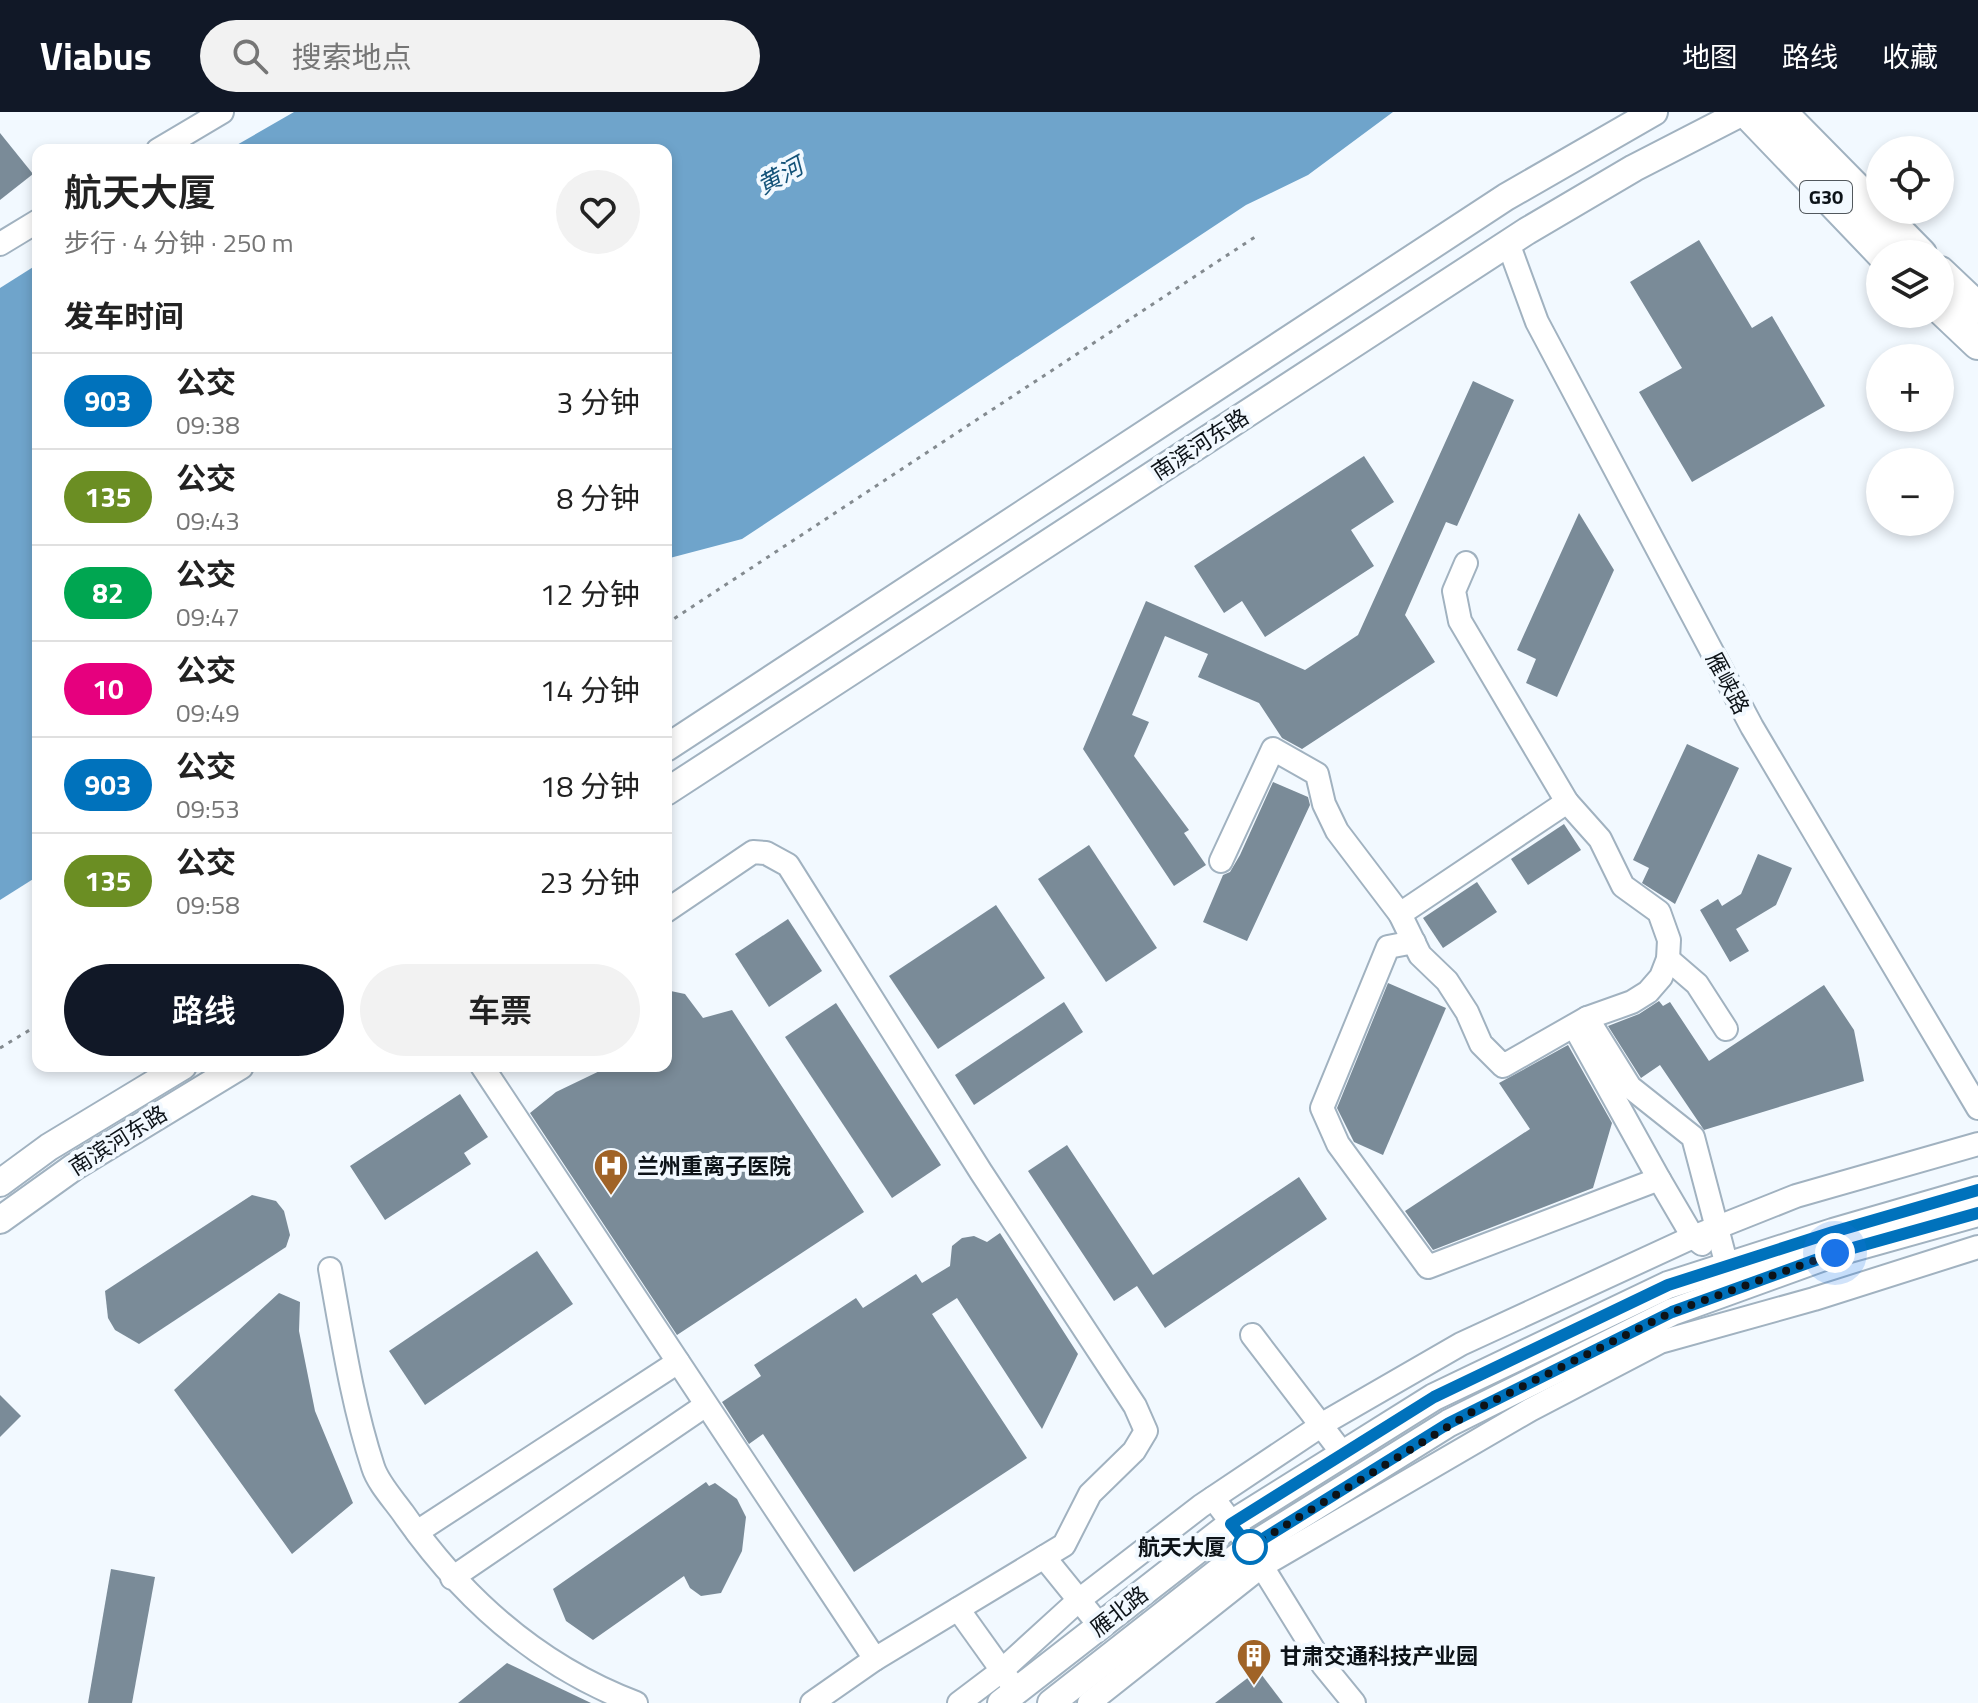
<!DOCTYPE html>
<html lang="zh">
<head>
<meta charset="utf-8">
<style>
	body { margin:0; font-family:"Titillium Web","Noto Sans SC",sans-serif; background:#f2f2f2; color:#222; height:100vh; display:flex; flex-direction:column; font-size:30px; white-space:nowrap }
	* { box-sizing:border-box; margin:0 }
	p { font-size:26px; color:#767676 }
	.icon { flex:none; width:44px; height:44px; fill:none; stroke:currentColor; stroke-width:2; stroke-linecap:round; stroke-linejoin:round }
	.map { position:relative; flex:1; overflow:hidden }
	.details { position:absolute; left:32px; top:32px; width:640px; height:928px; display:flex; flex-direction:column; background:#fff; border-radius:16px; box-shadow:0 4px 12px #0003 }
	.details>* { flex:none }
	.badge { padding:0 16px; border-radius:26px; font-size:28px; line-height:52px }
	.fabs { position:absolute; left:1866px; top:24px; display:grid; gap:16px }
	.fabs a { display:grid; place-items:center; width:88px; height:88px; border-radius:50%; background:#fff; box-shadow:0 4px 12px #0003; font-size:40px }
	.you { position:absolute; width:40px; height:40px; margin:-20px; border:6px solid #fff; border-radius:50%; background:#1a73e8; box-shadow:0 0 0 12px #1a73e833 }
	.map>.badge { position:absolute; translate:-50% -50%; box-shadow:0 0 0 4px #fff }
	h2 { padding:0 32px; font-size:30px; line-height:72px }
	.round { display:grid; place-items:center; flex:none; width:84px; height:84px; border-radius:42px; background:#f2f2f2 }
	.summary { display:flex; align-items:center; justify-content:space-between; height:136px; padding:0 32px }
	h1 { font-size:38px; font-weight:600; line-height:60px }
	.cta { display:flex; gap:16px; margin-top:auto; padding:16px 32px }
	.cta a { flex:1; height:92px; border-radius:48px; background:#111827; color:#fff; font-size:32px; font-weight:600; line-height:92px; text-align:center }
	.cta a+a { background:#f2f2f2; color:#222 }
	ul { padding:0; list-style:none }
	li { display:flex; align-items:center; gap:24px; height:96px; padding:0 32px; border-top:2px solid #e0e0e0 }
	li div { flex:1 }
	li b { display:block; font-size:30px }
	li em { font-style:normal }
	li .badge { min-width:88px; font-weight:700; text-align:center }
	header { display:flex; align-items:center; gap:48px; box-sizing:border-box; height:112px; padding:0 40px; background:#111827; color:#fff }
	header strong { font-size:38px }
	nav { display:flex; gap:44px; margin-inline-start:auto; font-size:28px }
	.search { width:560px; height:72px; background:#f2f2f2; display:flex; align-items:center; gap:20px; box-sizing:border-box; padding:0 28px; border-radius:44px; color:#767676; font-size:30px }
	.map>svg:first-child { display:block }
</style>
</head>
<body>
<header>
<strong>Viabus</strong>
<div class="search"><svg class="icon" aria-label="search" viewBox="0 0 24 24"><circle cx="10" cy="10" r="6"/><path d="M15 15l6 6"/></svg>搜索地点</div>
<nav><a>地图</a><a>路线</a><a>收藏</a></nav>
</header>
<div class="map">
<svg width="1978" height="1591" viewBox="0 0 1978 1591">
	<rect width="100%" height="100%" fill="#f2f9ff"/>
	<g fill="#6fa4cb">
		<polygon points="294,0 1393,0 1308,63 1246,93 742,427 666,447 666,38 228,38"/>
		<polygon points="38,152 38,764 0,788 0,176"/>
	</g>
	<g fill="#7a8b98">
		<polygon points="0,21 33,62 0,88"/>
		<polygon points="1699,128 1752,216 1772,204 1825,294 1692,370 1639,280 1682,256 1630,170"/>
		<polygon points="1473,269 1514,288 1457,414 1446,410 1405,503 1435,550 1302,637 1282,626 1259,591 1198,565 1208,542 1165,524 1132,603 1149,610 1134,644 1189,718 1184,721 1206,753 1174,774 1083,637 1146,489 1305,558 1358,523"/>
		<polygon points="1364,344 1394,390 1351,418 1374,454 1265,525 1242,489 1224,501 1194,454"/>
		<polygon points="1579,401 1614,458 1557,585 1526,571 1536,547 1517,538"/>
		<polygon points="1687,632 1739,656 1675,792 1642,771 1649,756 1633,748"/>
		<polygon points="1273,670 1308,685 1310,693 1247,829 1203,810 1223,763 1230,760 1240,743"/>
		<polygon points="1564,712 1581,738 1528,773 1511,747"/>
		<polygon points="1089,733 1157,836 1106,870 1038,767"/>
		<polygon points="1758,742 1792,756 1776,793 1736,817 1749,839 1730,850 1700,798 1718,787 1722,794 1741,782"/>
		<polygon points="1477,770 1497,800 1443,836 1423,806"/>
		<polygon points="996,793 1045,866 938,937 889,864"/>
		<polygon points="788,807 822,859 769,895 735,842"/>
		<polygon points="1388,871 1446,896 1383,1043 1354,1030 1337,996"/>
		<polygon points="1824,873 1854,918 1864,969 1704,1018 1660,953 1641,966 1608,914 1639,902 1659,889 1663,894 1670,890 1709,949"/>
		<polygon points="666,878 685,882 703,906 732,898 864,1100 677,1223 530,1001 556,980 610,954 666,954"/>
		<polygon points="1064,890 1083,920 974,993 955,963"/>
		<polygon points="836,891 941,1053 892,1086 785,925"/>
		<polygon points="1568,933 1612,1011 1593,1076 1433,1138 1405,1099 1530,1017 1499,971"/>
		<polygon points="460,982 488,1025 464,1041 471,1052 385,1108 350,1054"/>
		<polygon points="1067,1033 1153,1163 1299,1065 1327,1107 1165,1216 1137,1174 1114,1189 1028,1059"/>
		<polygon points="252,1083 276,1089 284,1099 290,1123 286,1135 139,1232 115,1218 108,1206 105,1179"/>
		<polygon points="1000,1121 1078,1242 1042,1317 957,1186 932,1202 1027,1346 854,1460 763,1322 749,1332 722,1290 761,1264 754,1253 856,1186 863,1196 916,1162 922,1171 950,1154 952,1134 962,1126 974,1124 987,1130"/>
		<polygon points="537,1139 573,1192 425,1293 389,1239"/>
		<polygon points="279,1181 300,1190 299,1219 315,1299 353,1391 292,1442 174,1278"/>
		<polygon points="0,1283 21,1304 0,1325"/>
		<polygon points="706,1370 709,1374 715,1371 737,1387 746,1405 742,1439 721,1481 701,1484 690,1476 684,1464 593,1528 566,1509 553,1477"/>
		<polygon points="111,1457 155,1465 132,1591 88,1591"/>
		<polygon points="507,1551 591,1591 458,1591"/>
		<polygon points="1258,1558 1283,1591 1215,1591"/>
	</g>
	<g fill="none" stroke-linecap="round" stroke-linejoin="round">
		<defs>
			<g id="minor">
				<polyline points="158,38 222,0"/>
				<polyline points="1508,131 1537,210 1752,615 1978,996"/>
				<polyline points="0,132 38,109"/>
				<polyline points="1221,749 1273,637 1317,662 1324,692 1337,719 1400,802 1420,843 1447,869 1467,900 1481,932 1503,954 1587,906 1632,890 1648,880 1661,865 1668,847 1669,828 1659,800 1623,774 1600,727 1567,690 1460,509 1454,479 1466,451"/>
				<polyline points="1400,802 1567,690"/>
				<polyline points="1414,830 1388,835 1322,996 1338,1032 1428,1155 1659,1067"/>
				<polyline points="1668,847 1697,872 1726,917"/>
				<polyline points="1587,906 1630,975 1693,1025 1727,1154"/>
				<polyline points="1574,914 1659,1067 1693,1125 1702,1132"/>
				<polyline points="482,954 875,1547 1064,1433 1090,1382 1134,1339 1146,1319 1135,1294 981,1060 788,753 766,741 753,740 666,799"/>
				<path d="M330,1157C342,1223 352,1291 373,1355C378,1371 393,1387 403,1401C462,1486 538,1554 636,1591"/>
				<polyline points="1252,1223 1343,1342"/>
				<polyline points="1213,1386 1250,1435 1323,1553 1354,1591"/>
				<polyline points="417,1420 678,1250"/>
				<polyline points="1044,1445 1100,1514"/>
				<polyline points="452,1466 706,1293"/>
				<polyline points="958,1497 1011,1571"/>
				<polyline points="812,1591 875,1547"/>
				<polyline points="959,1591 1000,1560 1079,1488 1201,1394 1331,1307 1461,1232 1693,1125 1796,1084 1978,1032"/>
				<polyline points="1089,1591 1262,1454 1530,1298 1660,1230 1814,1187 1978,1135"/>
			</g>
			<g id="major">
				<polyline points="666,636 1506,85 1654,0"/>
				<polyline points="666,680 1527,119 1634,56 1743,0"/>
				<polyline points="0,1071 49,1035 183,954"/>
				<polyline points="0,1108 74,1055 240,954"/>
				<polyline points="1001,1591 1231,1412 1434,1285 1668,1173 1833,1120 1978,1078"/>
				<polyline points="1051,1591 1250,1435 1449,1311 1672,1200 1835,1141 1978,1101"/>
			</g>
			<g id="highway">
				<polyline points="1746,0 1882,142"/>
				<polyline points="1781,0 1921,142"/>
				<polyline points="1940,160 1978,196"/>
				<polyline points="1940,196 1978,232"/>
			</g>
		</defs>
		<use href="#minor" stroke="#a1b2c0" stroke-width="26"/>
		<use href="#major" stroke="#a1b2c0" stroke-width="30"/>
		<use href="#highway" stroke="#a1b2c0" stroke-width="34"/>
		<g stroke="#848b90" stroke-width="3" stroke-dasharray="4 6" stroke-linecap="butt">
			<polyline points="666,512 1258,123"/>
			<polyline points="0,936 38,913"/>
		</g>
		<use href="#minor" stroke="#fff" stroke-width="22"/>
		<use href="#major" stroke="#fff" stroke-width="26"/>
		<use href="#highway" stroke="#fff" stroke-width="30"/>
	</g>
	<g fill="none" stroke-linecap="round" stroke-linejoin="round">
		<defs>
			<polyline id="line" points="1978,1078 1833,1120 1668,1173 1434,1285 1231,1412 1250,1435 1449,1311 1672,1200 1835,1141 1978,1101"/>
		</defs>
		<use href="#line" stroke="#fff" stroke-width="18"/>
		<use href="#line" stroke="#0072bc" stroke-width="12"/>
		<polyline stroke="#0d1318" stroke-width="8" stroke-dasharray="0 14.4" points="1250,1435 1477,1297 1672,1200 1835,1141"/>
	</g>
	<defs>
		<symbol id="hospital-pin" viewBox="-11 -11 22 30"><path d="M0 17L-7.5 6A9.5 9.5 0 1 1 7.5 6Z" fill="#a06327" stroke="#f2f9ff"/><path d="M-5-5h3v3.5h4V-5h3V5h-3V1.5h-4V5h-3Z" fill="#fff"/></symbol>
		<symbol id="building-pin" viewBox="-11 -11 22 30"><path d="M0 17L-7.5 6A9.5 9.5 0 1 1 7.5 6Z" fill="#a06327" stroke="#f2f9ff"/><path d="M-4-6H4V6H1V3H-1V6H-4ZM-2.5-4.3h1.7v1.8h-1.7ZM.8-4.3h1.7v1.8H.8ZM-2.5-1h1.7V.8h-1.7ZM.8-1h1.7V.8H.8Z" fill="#fff"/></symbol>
	</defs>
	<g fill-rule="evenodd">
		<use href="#hospital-pin" x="591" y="1034" width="40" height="54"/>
		<use href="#building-pin" x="1234" y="1524" width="40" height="54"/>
	</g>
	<circle fill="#fff" stroke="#0072bc" stroke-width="4" cx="1250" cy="1435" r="16"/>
	<g text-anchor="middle" stroke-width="8" stroke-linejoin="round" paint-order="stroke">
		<rect fill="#f2f9ff" stroke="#52585d" stroke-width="2" x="1800" y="69" width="52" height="32" rx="6"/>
		<g font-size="20" font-weight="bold" fill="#0d1318">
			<text x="1826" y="92">G30</text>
		</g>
		<g font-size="22" fill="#0d1318" stroke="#f2f9ff">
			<text transform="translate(1200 332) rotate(-33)" y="8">南滨河东路</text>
			<text transform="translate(1728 571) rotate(62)" y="8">雁峡路</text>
			<text transform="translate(118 1028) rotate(-32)" y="8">南滨河东路</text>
			<text transform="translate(1119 1499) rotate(-38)" y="8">雁北路</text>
		</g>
		<g font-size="22" font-weight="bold" fill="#0d1318" stroke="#f2f9ff" text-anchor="start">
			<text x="637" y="1062">兰州重离子医院</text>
			<text x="1280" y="1552">甘肃交通科技产业园</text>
		</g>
		<g font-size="22" font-weight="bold" fill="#0d1318" stroke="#f2f9ff" text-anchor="end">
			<text x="1226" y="1443">航天大厦</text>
		</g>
		<g font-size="24" font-style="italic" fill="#15547a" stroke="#f2f9ff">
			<text transform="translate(780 64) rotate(-29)" y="8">黄河</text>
		</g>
	</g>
</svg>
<div class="fabs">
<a><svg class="icon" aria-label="locate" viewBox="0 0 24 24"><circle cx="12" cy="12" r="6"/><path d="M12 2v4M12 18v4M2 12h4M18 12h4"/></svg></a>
<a><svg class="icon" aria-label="layers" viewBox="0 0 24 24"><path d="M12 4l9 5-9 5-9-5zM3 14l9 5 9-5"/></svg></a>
<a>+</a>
<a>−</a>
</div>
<div class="you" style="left:1835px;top:1141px"></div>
<section class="details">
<div class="summary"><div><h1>航天大厦</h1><p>步行 · 4 分钟 · 250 m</p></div><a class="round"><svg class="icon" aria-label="heart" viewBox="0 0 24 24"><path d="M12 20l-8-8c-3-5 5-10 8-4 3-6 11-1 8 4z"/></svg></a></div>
<h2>发车时间</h2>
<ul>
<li><span class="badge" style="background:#0072bc;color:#fff">903</span><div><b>公交</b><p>09:38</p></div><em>3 分钟</em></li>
<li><span class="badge" style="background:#6b8e23;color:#fff">135</span><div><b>公交</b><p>09:43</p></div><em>8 分钟</em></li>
<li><span class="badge" style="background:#00a651;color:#fff">82</span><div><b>公交</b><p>09:47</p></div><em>12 分钟</em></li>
<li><span class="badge" style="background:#e6007e;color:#fff">10</span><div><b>公交</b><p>09:49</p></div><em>14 分钟</em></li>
<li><span class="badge" style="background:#0072bc;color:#fff">903</span><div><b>公交</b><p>09:53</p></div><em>18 分钟</em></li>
<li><span class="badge" style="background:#6b8e23;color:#fff">135</span><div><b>公交</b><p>09:58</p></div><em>23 分钟</em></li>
</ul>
<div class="cta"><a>路线</a><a>车票</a></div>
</section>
</div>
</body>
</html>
